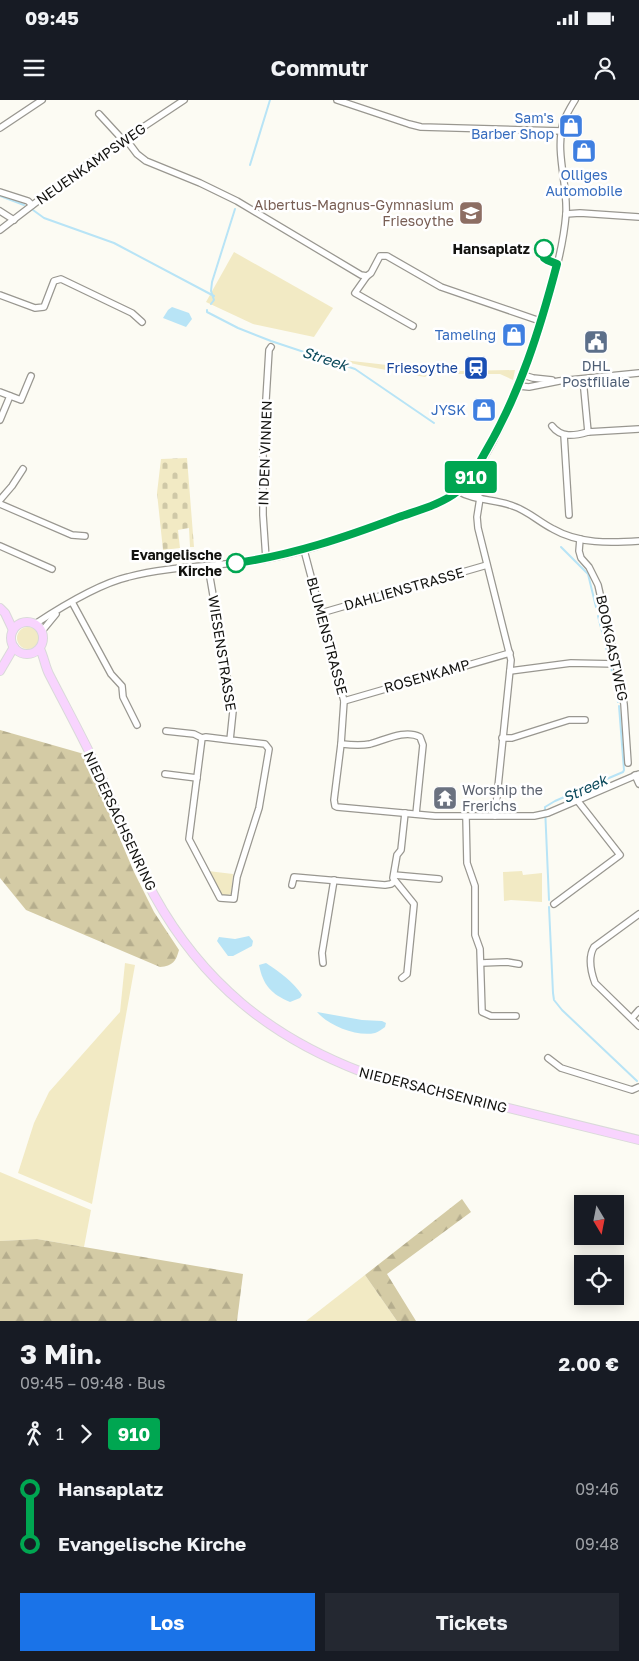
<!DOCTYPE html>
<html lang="de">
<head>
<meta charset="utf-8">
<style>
	body { margin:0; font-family:"Golos Text",sans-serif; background:#242831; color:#f1f3f6; height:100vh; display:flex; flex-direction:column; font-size:19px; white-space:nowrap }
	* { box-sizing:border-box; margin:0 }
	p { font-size:16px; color:#9ea1a6 }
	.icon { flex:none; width:28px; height:28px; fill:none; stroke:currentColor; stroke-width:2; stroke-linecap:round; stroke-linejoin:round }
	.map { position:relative; height:1221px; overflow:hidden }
	.side { display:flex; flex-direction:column; background:#171b24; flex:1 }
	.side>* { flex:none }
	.badge { padding:0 10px; border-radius:4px; font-size:18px; line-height:32px }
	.needle { width:32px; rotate:170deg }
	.tools { position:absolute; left:574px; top:1095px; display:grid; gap:10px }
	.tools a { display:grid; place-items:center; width:50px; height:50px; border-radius:0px; background:#171b24; box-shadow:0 2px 12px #0003; font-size:25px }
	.map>.badge { position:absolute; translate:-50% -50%; box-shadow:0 0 0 2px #fff }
	.legs { display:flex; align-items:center; gap:8px; height:55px; padding:0 20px; font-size:16px }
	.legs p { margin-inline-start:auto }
	.summary { display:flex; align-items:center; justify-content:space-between; height:85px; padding:0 20px }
	h1 { font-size:28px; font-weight:700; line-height:38px }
	.cta { display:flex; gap:10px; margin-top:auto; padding:10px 20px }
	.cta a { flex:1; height:58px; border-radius:0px; background:#1a73e8; color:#fff; font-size:20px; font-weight:700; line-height:58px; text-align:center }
	.cta a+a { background:#242831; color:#f1f3f6 }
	ul { padding:0 20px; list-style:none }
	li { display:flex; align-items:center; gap:18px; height:55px; font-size:19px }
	li i { display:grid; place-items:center; width:8px; height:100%; margin:0 6px; background:currentColor }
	li i::after { content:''; width:12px; height:12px; margin:-6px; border:4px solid; border-radius:50%; background:#171b24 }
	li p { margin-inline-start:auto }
	li:first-child i { background:linear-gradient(#0000 50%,currentColor 0) }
	li:last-child i { background:linear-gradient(currentColor 50%,#0000 0) }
	.status { display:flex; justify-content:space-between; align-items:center; height:35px; padding:0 25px; background:#171b24; direction:ltr }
	.status svg { height:14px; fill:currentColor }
	header { display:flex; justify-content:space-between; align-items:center; height:65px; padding:0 20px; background:#171b24; font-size:22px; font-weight:700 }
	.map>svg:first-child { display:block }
</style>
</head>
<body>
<div class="status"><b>09:45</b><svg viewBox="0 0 49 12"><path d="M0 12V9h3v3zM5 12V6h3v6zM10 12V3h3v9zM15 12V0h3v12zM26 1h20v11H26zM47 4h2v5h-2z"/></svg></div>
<header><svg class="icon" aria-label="menu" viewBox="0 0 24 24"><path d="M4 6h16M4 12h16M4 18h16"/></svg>Commutr<svg class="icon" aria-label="person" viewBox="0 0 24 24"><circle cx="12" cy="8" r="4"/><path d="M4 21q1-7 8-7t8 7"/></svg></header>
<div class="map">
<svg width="639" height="1221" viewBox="0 0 639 1221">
	<defs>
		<pattern id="forest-firs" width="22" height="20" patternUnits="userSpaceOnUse" patternTransform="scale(1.25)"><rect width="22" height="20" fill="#d4cba5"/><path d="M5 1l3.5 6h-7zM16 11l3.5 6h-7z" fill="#b5ad8d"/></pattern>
		<pattern id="cemetery-stones" width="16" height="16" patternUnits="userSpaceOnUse" patternTransform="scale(1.25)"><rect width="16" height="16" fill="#f2eac4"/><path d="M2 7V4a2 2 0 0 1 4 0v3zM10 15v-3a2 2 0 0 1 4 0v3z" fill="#cfc8a7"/></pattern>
	</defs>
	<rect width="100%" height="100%" fill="#fcfbf3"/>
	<g fill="#f2eac4">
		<polygon points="234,152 333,208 314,237 253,224 206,202"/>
		<polygon points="334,259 414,268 460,270 460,271 515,270 513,280 500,274 429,274 425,277 359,265"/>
		<circle cx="28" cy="538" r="11"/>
		<polygon points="208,771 233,774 231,794 224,796 220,793"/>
		<polygon points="522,771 523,775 542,773 542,802 511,800 504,801 503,772"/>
		<polygon points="125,863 135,865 92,1104 18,1073 34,1023 49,992 120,912"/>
		<polygon points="0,1072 91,1110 84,1147 37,1139 0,1141"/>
		<polygon points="365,1175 397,1221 306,1221"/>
	</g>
	<g fill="url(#forest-firs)">
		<path d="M0,630L84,654L134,772L154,812L179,850C176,861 173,866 160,867L26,810L0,778Z"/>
		<polygon points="462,1099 471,1112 387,1174 416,1221 397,1221 365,1175"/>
		<polygon points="37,1139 243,1174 237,1221 0,1221 0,1141"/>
	</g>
	<polygon fill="url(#cemetery-stones)" points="187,358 194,447 190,447 189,428 178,430 180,448 163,450 157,393 161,359"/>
	<g fill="#b8e4f6">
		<polygon points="172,207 189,213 192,219 186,227 163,218 168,210"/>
		<polygon points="249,836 253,841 252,846 233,856 228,856 217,841 219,837 235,839"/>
		<path d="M266,863C280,872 293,882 302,895L300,898L290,902C271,894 263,885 259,865Z"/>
		<path d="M317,912L362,920L382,921L386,923L385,927C382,929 378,932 375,933C357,937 329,926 317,912Z"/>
	</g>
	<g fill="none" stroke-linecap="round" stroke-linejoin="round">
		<g stroke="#b8e4f6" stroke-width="2">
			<polyline points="250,65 270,0"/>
			<polyline points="0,96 24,105"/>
			<polyline points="33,110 44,118 114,143 214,196"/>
			<polyline points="211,204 214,200 211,191 212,182 235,109"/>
			<polyline points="207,210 207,212 238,228 271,241 355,269 434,323"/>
			<polyline points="561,447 588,474 596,507"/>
			<polyline points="598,516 608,555"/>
			<polyline points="611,567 618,602"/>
			<polyline points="549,800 545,707 555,701 623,672 624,670 619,606"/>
			<polyline points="549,807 553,893 554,900 562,910 637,981"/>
		</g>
		<defs>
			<g id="minor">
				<polyline points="337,0 409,24 421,27 562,31"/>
				<polyline points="99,14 122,39"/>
				<polyline points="0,28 42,0"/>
				<polyline points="125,38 137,54 146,61 200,83 237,101 361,175 367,176 371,173 380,156 387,156 441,187 540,221"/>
				<polyline points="0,92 28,101 32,105"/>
				<polyline points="0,111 14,120"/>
				<polyline points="566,114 580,113 639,117"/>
				<polyline points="0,130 77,71 184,0"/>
				<polyline points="367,176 355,193 413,226"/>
				<polyline points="0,195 35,208 44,207 54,181 61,179 132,213 142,222"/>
				<polyline points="523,275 533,278 552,280"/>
				<polyline points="583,279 588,332 639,329"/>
				<polyline points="519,286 529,287 559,281 639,273"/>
				<polyline points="0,292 21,300 31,276"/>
				<polyline points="0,320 10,296"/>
				<path d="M552,326C561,338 574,336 588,332"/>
				<polyline points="564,335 569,415"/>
				<polyline points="465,384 480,398"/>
				<path d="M458,391C474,401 496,399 513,406C528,411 539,422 553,429C579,444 610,443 639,441"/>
				<polyline points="480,398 477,417 478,428 511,560 495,716"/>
				<polyline points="0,400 12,386 23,369"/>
				<polyline points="0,404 72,435 85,436"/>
				<polyline points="580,439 579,451 581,458 589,467 598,485 616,564 624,604 628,663"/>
				<polyline points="0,446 52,469"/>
				<polyline points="304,450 344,601 341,644 334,700 335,706 337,707 435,716 534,716 548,713 639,674"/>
				<polyline points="266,459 263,415 263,349 269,250 271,247"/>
				<polyline points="208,466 233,611 230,640 265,644 269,649 259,708 237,777 234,799 220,798 189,739 202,638 206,637 230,640"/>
				<polyline points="72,502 111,574 122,586 123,597 137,625"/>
				<polyline points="321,513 487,465"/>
				<path d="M35,524C61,507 98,484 128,477C173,465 220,467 266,459C310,451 353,435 395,419C415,411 441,405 458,391C478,374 499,331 510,306C523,279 531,249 541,220C552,186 563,150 566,114C568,85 555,53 563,23C566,15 570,8 575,0"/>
				<polyline points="42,531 56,514"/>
				<polyline points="510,571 571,563 616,564"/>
				<polyline points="344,601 510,553"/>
				<polyline points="166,631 194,634 202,638"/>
				<polyline points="502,638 512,638 569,620 585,620"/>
				<path d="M341,644C351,645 360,646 370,644C385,640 405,629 420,637L423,645L416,714"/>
				<polyline points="165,674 197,678"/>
				<polyline points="635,675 639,684"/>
				<polyline points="466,717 467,763 475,786 475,835 480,849 482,912 491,916 516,916"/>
				<polyline points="394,775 439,779"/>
				<polyline points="292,785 294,777 385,785 391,784 395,781"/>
				<polyline points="554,804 620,755 577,700"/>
				<path d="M639,814L594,847C588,857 591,872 595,883L639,926"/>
				<polyline points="323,863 322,853 334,780"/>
				<polyline points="481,863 507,862 519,864"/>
				<polyline points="402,878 407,874 414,804 393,778 397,755 401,750 405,713"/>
				<polyline points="632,918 639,910"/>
				<polyline points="548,958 561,968 632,990 639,987"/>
			</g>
			<g id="major">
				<polyline points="0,508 5,513 13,530"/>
				<circle cx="27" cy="538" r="16"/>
				<path d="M40,549C44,557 45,566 49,574C68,611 88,647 105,685C121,722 135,760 154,795C202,882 270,937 362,972L639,1040"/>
				<polyline points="0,571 14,547"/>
			</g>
		</defs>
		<use href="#minor" stroke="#999790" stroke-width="8"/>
		<use href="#major" stroke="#d9d9d9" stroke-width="10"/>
		<use href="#minor" stroke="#fff" stroke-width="5.5"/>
		<use href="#major" stroke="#f8d4fe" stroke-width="8"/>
	</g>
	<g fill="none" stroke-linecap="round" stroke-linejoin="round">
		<defs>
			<path id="line-1" d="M236,463C293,455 346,437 399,417C419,410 442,404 458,391C471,380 478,365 486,351C520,293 540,229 557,164L547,160L544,158V149"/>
		</defs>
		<use href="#line-1" stroke="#fff" stroke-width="11"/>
		<use href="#line-1" stroke="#00a651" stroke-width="8"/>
	</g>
	<defs>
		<symbol id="shop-square" viewBox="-11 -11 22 22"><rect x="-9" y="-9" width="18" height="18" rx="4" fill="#3f7fe0" stroke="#fff"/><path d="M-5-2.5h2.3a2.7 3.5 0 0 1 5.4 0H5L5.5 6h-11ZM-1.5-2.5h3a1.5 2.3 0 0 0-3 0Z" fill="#fff"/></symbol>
		<symbol id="school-square" viewBox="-11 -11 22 22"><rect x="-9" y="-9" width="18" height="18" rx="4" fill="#8d6e63" stroke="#fff"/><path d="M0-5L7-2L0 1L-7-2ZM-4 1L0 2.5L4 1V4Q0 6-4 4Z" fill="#fff"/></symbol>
		<symbol id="civic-square" viewBox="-11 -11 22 22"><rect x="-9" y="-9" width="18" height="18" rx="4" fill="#5c6f8a" stroke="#fff"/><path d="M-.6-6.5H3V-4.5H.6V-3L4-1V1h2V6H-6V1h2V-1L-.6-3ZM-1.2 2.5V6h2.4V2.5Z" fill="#fff"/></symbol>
		<symbol id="station-square" viewBox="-11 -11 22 22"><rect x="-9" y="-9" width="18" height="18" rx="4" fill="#1a4fb4" stroke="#fff"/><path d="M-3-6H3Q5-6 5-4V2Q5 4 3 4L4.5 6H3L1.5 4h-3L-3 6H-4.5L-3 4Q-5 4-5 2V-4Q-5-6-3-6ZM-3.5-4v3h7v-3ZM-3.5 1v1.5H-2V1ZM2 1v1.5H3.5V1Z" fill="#fff"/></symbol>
		<symbol id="temple-square" viewBox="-11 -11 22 22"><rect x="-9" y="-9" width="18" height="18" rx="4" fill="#6b7280" stroke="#fff"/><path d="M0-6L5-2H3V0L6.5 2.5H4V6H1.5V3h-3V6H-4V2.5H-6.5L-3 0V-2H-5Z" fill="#fff"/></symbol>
	</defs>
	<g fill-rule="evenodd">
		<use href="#shop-square" x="557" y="12" width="28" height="28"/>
		<use href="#shop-square" x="570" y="37" width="28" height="28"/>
		<use href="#school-square" x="457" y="99" width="28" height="28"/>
		<use href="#shop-square" x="500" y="221" width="28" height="28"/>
		<use href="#civic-square" x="582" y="228" width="28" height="28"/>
		<use href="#station-square" x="462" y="254" width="28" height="28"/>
		<use href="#shop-square" x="470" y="296" width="28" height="28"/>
		<use href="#temple-square" x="431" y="684" width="28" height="28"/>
	</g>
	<g fill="#fff" stroke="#00a651" stroke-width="2.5">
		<circle cx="544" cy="149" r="9"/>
		<circle cx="236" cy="463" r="9"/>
	</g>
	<g text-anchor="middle" stroke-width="5" stroke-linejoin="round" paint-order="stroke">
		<g font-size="14" fill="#366cbe" stroke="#fff" text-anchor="end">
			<text x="554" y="23">Sam's<tspan x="554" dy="16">Barber Shop</tspan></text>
			<text x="584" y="80" text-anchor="middle">Olliges<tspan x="584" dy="16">Automobile</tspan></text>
			<text x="496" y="240">Tameling</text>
			<text x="466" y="315">JYSK</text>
		</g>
		<g font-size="14" fill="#131310" stroke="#fff">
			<text transform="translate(91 64) rotate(-35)" y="5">NEUENKAMPSWEG</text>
			<text transform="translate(265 353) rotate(-88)" y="5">IN DEN VINNEN</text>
			<text transform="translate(404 489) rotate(-16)" y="5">DAHLIENSTRASSE</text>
			<text transform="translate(327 536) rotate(75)" y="5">BLUMENSTRASSE</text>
			<text transform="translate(612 548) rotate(78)" y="5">BOOKGASTWEG</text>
			<text transform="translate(222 553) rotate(81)" y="5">WIESENSTRASSE</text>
			<text transform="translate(427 576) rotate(-16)" y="5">ROSENKAMP</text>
			<text transform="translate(120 721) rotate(65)" y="5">NIEDERSACHSENRING</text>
			<text transform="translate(433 990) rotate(14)" y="5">NIEDERSACHSENRING</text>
		</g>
		<g font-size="14" fill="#785e54" stroke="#fff" text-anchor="end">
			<text x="454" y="110">Albertus-Magnus-Gymnasium<tspan x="454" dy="16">Friesoythe</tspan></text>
		</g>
		<g font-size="14" font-weight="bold" fill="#131310" stroke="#fff" text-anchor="end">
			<text x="530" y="154">Hansaplatz</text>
			<text x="222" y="460">Evangelische<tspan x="222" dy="16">Kirche</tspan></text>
		</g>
		<g font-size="14" fill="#4e5e75" stroke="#fff">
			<text x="596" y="271">DHL<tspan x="596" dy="16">Postfiliale</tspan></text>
		</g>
		<g font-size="14" fill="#164399" stroke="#fff" text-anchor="end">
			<text x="458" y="273">Friesoythe</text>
		</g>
		<g font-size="14" fill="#5b616d" stroke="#fff" text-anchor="start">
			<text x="462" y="695">Worship the<tspan x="462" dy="16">Frerichs</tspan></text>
		</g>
		<g font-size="15" font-style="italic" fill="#0c4a5c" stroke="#fff">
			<text transform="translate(325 259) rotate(18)" y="5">Streek</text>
			<text transform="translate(585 689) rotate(-25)" y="5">Streek</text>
		</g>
	</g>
</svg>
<div class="tools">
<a><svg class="needle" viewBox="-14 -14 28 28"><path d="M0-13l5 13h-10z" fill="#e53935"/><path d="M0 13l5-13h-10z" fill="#9ea1a6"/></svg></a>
<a><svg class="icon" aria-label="locate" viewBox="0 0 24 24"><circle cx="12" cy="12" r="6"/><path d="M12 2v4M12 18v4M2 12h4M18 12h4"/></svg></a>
</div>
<b class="badge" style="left:471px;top:377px;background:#00a651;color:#fff">910</b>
</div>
<section class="side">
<div class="summary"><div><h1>3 Min.</h1><p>09:45 – 09:48 · Bus</p></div><b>2.00 €</b></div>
<div class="legs"><svg class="icon" aria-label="walk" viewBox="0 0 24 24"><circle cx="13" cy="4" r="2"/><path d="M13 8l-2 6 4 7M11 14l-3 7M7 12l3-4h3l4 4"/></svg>1<svg class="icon" aria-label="forward" viewBox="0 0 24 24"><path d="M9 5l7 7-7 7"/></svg><b class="badge" style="background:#00a651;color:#fff">910</b></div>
<ul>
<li><i style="color:#00a651"></i><b>Hansaplatz</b><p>09:46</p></li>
<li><i style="color:#00a651"></i><b>Evangelische Kirche</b><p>09:48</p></li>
</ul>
<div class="cta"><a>Los</a><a>Tickets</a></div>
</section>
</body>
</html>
